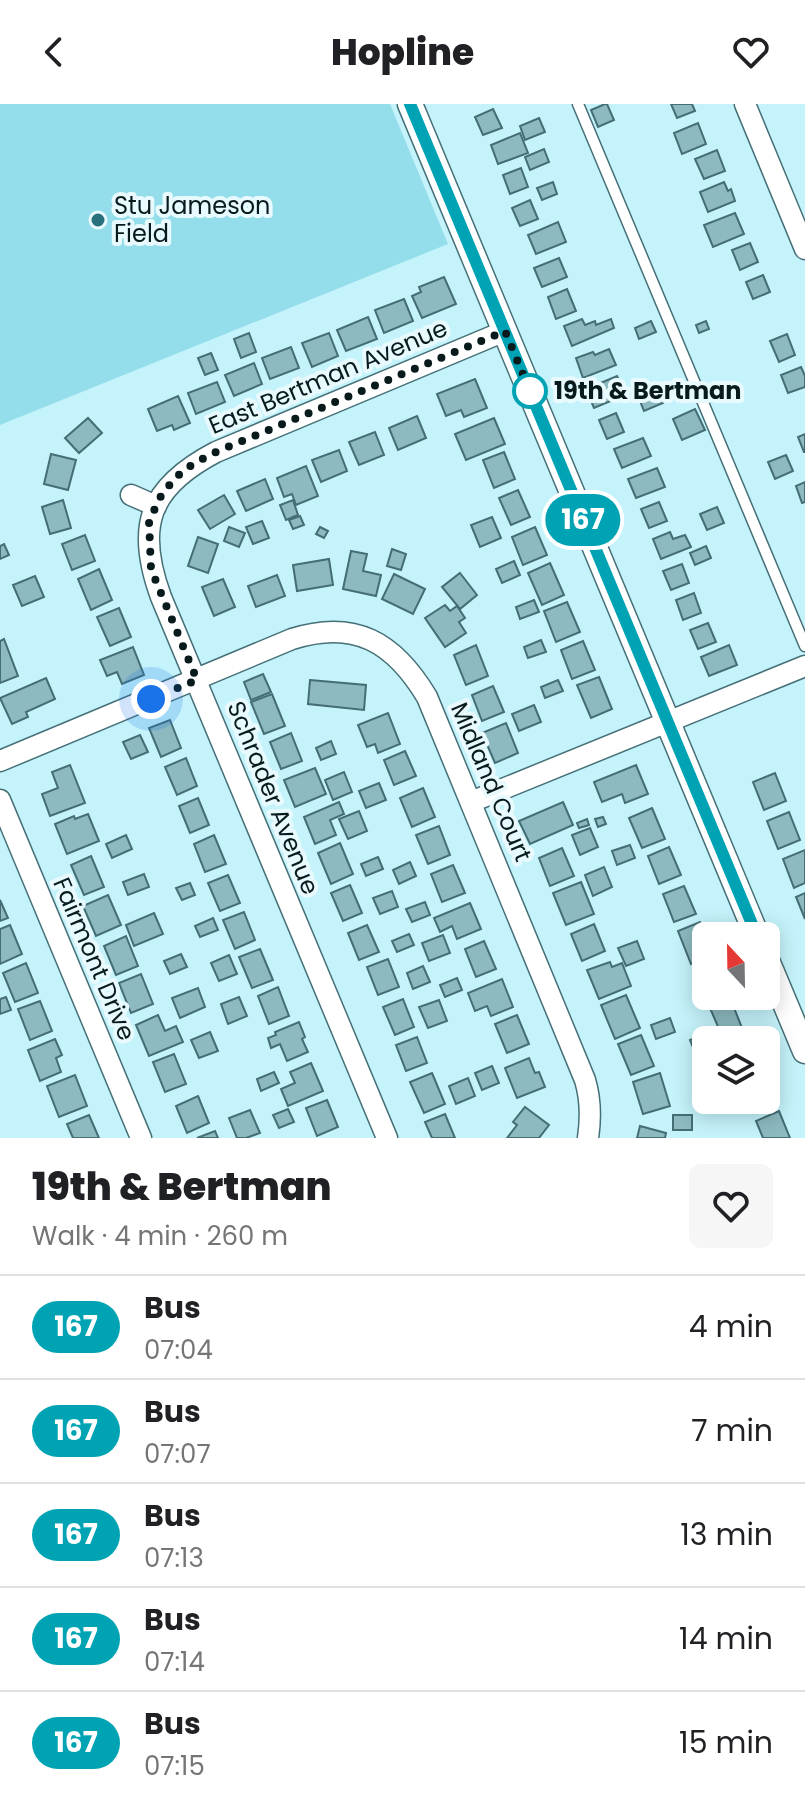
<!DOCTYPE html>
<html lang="en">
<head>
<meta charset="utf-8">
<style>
	body { margin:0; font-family:Poppins,sans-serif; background:#f6f6f6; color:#202124; height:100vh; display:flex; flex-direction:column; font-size:30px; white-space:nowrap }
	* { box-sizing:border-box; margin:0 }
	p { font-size:26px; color:#757577 }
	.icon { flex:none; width:44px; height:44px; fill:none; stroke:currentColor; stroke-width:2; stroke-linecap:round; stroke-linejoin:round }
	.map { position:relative; height:1034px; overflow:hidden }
	.side { display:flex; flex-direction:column; background:#fff; flex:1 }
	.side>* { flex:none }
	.badge { padding:0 16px; border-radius:26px; font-size:28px; line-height:52px }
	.needle { width:52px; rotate:338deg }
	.fabs { position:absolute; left:692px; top:818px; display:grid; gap:16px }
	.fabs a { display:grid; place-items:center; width:88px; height:88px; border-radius:12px; background:#fff; box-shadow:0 4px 20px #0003; font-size:40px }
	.you { position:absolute; width:40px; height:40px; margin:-20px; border:6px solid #fff; border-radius:50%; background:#1a73e8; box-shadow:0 0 0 12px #1a73e833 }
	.map>.badge { position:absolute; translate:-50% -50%; box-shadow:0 0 0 4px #fff }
	.round { display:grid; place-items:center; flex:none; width:84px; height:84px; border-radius:12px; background:#f6f6f6 }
	.overview { display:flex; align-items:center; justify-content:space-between; height:136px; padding:0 32px }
	h1 { font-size:38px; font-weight:800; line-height:60px }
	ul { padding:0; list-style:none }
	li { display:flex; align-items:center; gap:24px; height:104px; padding:0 32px; border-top:2px solid #e0e0e0 }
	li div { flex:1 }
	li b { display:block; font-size:30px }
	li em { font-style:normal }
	li .badge { min-width:88px; font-weight:700; text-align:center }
	header { display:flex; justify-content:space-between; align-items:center; height:104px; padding:0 32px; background:#fff; font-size:36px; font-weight:800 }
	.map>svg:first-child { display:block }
</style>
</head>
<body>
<header><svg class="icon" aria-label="back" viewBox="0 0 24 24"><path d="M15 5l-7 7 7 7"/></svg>Hopline<svg class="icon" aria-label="heart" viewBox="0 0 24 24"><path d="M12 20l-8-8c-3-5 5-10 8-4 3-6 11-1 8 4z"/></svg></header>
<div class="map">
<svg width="805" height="1034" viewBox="0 0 805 1034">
	<rect width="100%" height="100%" fill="#c5f3fb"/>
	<polygon fill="#94ddea" points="0,0 390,0 448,140 0,321"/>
	<g fill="#8db9c0" stroke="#446d74" stroke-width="2">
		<polygon points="605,0 607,0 614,16 598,23 591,6"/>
		<polygon points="671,0 692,0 695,7 677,14"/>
		<polygon points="493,5 502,24 483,31 475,13"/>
		<polygon points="539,14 545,28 525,36 520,22"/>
		<polygon points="698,19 706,40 682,50 674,29"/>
		<polygon points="520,29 528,49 498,60 491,41"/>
		<polygon points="544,45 549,58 530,66 525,53"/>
		<polygon points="717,46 725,67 704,75 695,55"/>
		<polygon points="521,64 528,83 510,90 503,71"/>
		<polygon points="553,78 557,90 542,96 537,84"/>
		<polygon points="724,78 728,87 731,85 735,97 708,108 700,88"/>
		<polygon points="530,96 538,115 520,122 512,104"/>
		<polygon points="735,109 744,130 713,143 704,121"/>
		<polygon points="558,118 566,138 536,150 528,131"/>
		<polygon points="750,139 758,158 740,166 732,146"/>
		<polygon points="559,154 567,173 542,183 534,164"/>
		<polygon points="763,171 770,188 753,195 746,178"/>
		<polygon points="444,173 456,200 422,214 412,192 421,188 419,183"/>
		<polygon points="567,185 576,207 556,215 548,193"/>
		<polygon points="404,195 413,217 384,229 375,206"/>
		<polygon points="368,213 377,235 346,247 337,226"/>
		<polygon points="582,215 585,221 595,217 596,221 611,215 614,224 572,242 564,222"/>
		<polygon points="651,217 656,228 639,235 635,224"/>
		<polygon points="706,217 709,225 699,229 696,221"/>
		<polygon points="249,229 256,248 241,254 234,235"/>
		<polygon points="329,229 338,252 312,263 302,239"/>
		<polygon points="787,230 795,251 779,258 770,237"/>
		<polygon points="291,243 299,264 270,275 262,254"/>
		<polygon points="609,245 616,261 583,274 576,254 593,248 595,251"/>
		<polygon points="211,249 218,266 205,271 198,254"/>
		<polygon points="254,259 262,280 234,292 225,271"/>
		<polygon points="801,263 805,272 805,283 788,289 781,271"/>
		<polygon points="617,272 625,291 594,304 586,285"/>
		<polygon points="475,275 487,304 464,313 461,306 446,312 437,290"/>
		<polygon points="217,278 225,298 196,310 188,289"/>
		<polygon points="657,284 663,299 644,307 638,292"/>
		<polygon points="178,292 190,319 174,326 172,321 157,327 148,305"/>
		<polygon points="695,305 705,326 682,336 673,315"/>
		<polygon points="616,309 624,328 607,335 599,316"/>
		<polygon points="417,312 426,334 398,346 389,324"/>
		<polygon points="88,314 102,329 79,349 65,334"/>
		<polygon points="494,314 505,340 466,356 455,330"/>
		<polygon points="375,328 384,351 359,361 349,338"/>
		<polygon points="805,330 805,348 804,348 798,333"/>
		<polygon points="643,334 651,352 622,364 614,345"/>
		<polygon points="339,346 347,367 321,378 312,356"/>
		<polygon points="504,348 515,375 494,384 483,356"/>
		<polygon points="51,350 76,356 68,386 44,380"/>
		<polygon points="786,351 793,367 775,375 768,358"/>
		<polygon points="306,362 318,392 296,401 292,390 284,393 277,374"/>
		<polygon points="657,364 665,383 636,394 628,375"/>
		<polygon points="265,375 273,395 246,407 237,387"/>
		<polygon points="805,378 805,398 802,399 796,382"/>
		<polygon points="518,386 530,413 511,421 499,394"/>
		<polygon points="224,391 235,410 210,425 198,406"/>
		<polygon points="63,396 71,424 50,430 42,403"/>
		<polygon points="293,396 298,411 286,416 280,401"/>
		<polygon points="659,398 667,417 649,424 641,405"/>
		<polygon points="717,403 724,419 707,426 700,410"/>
		<polygon points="300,412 304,421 293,425 289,416"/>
		<polygon points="492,413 501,434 480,443 471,421"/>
		<polygon points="262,417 269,434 253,440 246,423"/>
		<polygon points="229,423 245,429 239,443 224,437"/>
		<polygon points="320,423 328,427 324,434 316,430"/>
		<polygon points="535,423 547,451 523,461 512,433"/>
		<polygon points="670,428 673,435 685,431 691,443 661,455 653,435"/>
		<polygon points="85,431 95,457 72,466 62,440"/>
		<polygon points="198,433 218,440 208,469 188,462"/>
		<polygon points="4,440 9,451 0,455 0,442"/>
		<polygon points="706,442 711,454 695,461 690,449"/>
		<polygon points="392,445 406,450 401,466 387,462"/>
		<polygon points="351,447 367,450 363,467 381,471 376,492 343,485"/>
		<polygon points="329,455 333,481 297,487 293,461"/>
		<polygon points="514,457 520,471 502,479 496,465"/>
		<polygon points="550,459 564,491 542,501 528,469"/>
		<polygon points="682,460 689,479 671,486 663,467"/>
		<polygon points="99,465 112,496 91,506 78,475"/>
		<polygon points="460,469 477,491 460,505 442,483"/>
		<polygon points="394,470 425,485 413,510 382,495"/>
		<polygon points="277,471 285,492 256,503 248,482"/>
		<polygon points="35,472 44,493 22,502 13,481"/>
		<polygon points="223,475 235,503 214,512 202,483"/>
		<polygon points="694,489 701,509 683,516 676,496"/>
		<polygon points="534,496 539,508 520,515 516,503"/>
		<polygon points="567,498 580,528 556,538 544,507"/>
		<polygon points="445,501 450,507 457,502 465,514 459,518 466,529 445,543 425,514"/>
		<polygon points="119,504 131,533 110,542 97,513"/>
		<polygon points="708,519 716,538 698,545 690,526"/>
		<polygon points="4,535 18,572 0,579 0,537"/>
		<polygon points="541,536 546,548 528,554 524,543"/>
		<polygon points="583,537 595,566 572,575 561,546"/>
		<polygon points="476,541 488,572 466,581 454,551"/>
		<polygon points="729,541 737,561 709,572 701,553"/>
		<polygon points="133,543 144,571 122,580 117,568 107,572 100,556"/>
		<polygon points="263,570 271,588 251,596 244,578"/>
		<polygon points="599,573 612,605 591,614 577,581"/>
		<polygon points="46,574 55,595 26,608 28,613 12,620 0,594"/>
		<polygon points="310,576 366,581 364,606 308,600"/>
		<polygon points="558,576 563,587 545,594 541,583"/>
		<polygon points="493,582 504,608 482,617 472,591"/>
		<polygon points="272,590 285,622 264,630 251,598"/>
		<polygon points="534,601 541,618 519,627 512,610"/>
		<polygon points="388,609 400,640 378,649 375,640 367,643 358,621"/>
		<polygon points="170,616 181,644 161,653 149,624"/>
		<polygon points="506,619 518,649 495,659 482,629"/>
		<polygon points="291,629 302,657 281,665 270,638"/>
		<polygon points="140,631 148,648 131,655 123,638"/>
		<polygon points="331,637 336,650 321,656 316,644"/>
		<polygon points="405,647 416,672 394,681 384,656"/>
		<polygon points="186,654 197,682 177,691 165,663"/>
		<polygon points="70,661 85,699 50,712 42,690 58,684 52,668"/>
		<polygon points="636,661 648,690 625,699 622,690 602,698 594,678"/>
		<polygon points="315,664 326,690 295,703 284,676"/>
		<polygon points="344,668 352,688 333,696 325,676"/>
		<polygon points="775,669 786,697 764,706 753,678"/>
		<polygon points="379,679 386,696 366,704 359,687"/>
		<polygon points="423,684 435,713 412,723 400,694"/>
		<polygon points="198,694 209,721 190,729 179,702"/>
		<polygon points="339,698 344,710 330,716 336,731 315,740 304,713"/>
		<polygon points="563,698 573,721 530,740 519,717"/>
		<polygon points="652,704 665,735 642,744 629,714"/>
		<polygon points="359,707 367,727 348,735 339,715"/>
		<polygon points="789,708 800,736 778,745 767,717"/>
		<polygon points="88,710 99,737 67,750 55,720 74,712 75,715"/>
		<polygon points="603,713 606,720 598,723 595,715"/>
		<polygon points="587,715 589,721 579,724 577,719"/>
		<polygon points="439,722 450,751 428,760 416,731"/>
		<polygon points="590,724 598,743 580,751 572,731"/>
		<polygon points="126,731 132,745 112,754 106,740"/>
		<polygon points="214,731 226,760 205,768 194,740"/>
		<polygon points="340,739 353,770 331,780 318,749"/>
		<polygon points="630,741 635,754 617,761 612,747"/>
		<polygon points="669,743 681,771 659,780 648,752"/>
		<polygon points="562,744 574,772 550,782 539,754"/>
		<polygon points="805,746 805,779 794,784 783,755"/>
		<polygon points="91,752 104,783 84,791 71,761"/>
		<polygon points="378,753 383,765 366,772 361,760"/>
		<polygon points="410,758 416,772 399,780 393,766"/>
		<polygon points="453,761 465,789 442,798 431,770"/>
		<polygon points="604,763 612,783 593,792 585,771"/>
		<polygon points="144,770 149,783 128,791 123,778"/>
		<polygon points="228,771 240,799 220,807 208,779"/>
		<polygon points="581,778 594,810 566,821 553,789"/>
		<polygon points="190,779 195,791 182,796 176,784"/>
		<polygon points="350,781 362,809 343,817 331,789"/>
		<polygon points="684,782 696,810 674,818 663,790"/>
		<polygon points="392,787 398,803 380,810 373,794"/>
		<polygon points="805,789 805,815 796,793"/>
		<polygon points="108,791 121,821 96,832 83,802"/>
		<polygon points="0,796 8,814 0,817"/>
		<polygon points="425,798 430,811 412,818 406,805"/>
		<polygon points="470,799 481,825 457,835 452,822 440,828 434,814"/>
		<polygon points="244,808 255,836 235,845 223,816"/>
		<polygon points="154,809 163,830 134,842 126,821"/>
		<polygon points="213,814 218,826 200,833 195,822"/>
		<polygon points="700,818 706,833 706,854 691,860 678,827"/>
		<polygon points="594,820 605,847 582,857 571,830"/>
		<polygon points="10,821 22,850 0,860 0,825"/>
		<polygon points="367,821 379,848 359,856 348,829"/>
		<polygon points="409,830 414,841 397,848 392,837"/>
		<polygon points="443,831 450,849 429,857 422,839"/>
		<polygon points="126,832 138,862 116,871 104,842"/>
		<polygon points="484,837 496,865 476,873 465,845"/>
		<polygon points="637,837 644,855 626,862 618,844"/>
		<polygon points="260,845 273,876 252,884 239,853"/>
		<polygon points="181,850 187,863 170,870 164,857"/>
		<polygon points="229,851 237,870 219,877 211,859"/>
		<polygon points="388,855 399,883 378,891 367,863"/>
		<polygon points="610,858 612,863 622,859 631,882 599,895 587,866"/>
		<polygon points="26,859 38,889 15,898 3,869"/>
		<polygon points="423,862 430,878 413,885 407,869"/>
		<polygon points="706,864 706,892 703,893 694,869"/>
		<polygon points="141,870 153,900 131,909 119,879"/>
		<polygon points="457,874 462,886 445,893 440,881"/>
		<polygon points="502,875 513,903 491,912 487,902 475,907 468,889"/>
		<polygon points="278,883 289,912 269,920 258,892"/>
		<polygon points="198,884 205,903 180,914 172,894"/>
		<polygon points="626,891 640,924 615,935 601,901"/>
		<polygon points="6,893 11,906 0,910 0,895"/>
		<polygon points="239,893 247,912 228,920 221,900"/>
		<polygon points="403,895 414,923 395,931 383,903"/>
		<polygon points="439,896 447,917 428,924 419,903"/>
		<polygon points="731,896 742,924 722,932 710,904"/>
		<polygon points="40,897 52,927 30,936 18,905"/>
		<polygon points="158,911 165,927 176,922 183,938 149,952 136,921"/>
		<polygon points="517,911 529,940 507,949 495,920"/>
		<polygon points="670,914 675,928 656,935 651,921"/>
		<polygon points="299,918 305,933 302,935 308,948 287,957 280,940 271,944 268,934 276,931 275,928"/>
		<polygon points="210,928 218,947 199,954 191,936"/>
		<polygon points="707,929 709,936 706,936 706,949 697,953 690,936"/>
		<polygon points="641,931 654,962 631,971 618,940"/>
		<polygon points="417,933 427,959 406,967 396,941"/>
		<polygon points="55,935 62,951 56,954 61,968 40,977 28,946"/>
		<polygon points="174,950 186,980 165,988 153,958"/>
		<polygon points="529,954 535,969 539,968 545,983 517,994 505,964"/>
		<polygon points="311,959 323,987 288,1002 281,985 295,979 290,968"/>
		<polygon points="492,962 499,979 482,986 475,969"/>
		<polygon points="274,968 279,979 261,987 257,975"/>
		<polygon points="432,969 445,1000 424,1009 410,978"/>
		<polygon points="660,969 670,1002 643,1010 633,978"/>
		<polygon points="75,971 87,1002 59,1013 47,982"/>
		<polygon points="468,974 475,992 456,1000 449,982"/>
		<polygon points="766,978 775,1000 753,1009 748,996 766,996"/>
		<polygon points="198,992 209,1019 187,1029 176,1002"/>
		<polygon points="327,996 338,1023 317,1032 306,1004"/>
		<polygon points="525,1003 549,1021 539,1034 507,1034 517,1021 513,1018"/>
		<polygon points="288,1005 294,1018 279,1024 273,1011"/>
		<polygon points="250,1006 260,1029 246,1034 237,1034 229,1014"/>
		<polygon points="779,1007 790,1034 763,1034 756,1017"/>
		<polygon points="445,1010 455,1034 432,1034 425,1018"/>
		<polygon points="89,1011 99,1034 73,1034 67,1020"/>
		<rect x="673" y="1011" width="19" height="15"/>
		<polygon points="640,1022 666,1029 665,1034 637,1034"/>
		<polygon points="215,1027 218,1034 197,1034"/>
	</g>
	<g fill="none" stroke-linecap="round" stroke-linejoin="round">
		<defs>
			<polyline id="service" points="578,0 805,542"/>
			<g id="minor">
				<polyline points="745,0 805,145"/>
				<polyline points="131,391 156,402"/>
				<path d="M0,657L292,535C355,515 394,538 427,593L585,976C591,996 591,1014 588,1034"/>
				<polyline points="0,696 141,1034"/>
				<polyline points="471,698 805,562"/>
				<path d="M387,1034L161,493C135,422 149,383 216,348L505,227"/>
			</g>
			<g id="tertiary">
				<polyline points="410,0 757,832"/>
				<polyline points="766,854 805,947"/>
			</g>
		</defs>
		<use href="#service" stroke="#467077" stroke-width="13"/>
		<use href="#minor" stroke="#467077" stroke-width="23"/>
		<use href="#tertiary" stroke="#467077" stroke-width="27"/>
		<use href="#service" stroke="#fff" stroke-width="10"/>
		<use href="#minor" stroke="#fff" stroke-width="20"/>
		<use href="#tertiary" stroke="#fff" stroke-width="24"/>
	</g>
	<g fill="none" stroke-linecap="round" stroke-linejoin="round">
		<defs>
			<polyline id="line" points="410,0 757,832"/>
		</defs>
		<use href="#line" stroke="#fff" stroke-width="18"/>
		<use href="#line" stroke="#00a3b4" stroke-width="12"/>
		<polyline stroke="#091a1d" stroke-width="8" stroke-dasharray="0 14.4" points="151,595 197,576 151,465 149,417 161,392 175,374 193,360 216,348 505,227 530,287"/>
	</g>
	<circle fill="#28707c" stroke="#e9fafe" stroke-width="3" cx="98" cy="116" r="8"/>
	<circle fill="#fff" stroke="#00a3b4" stroke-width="4" cx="530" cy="287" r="16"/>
	<g text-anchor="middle" stroke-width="8" stroke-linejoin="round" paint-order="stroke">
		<g font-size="24" fill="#091a1d" stroke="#e9fafe" text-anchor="start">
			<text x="114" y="110">Stu Jameson<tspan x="114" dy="28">Field</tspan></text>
		</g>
		<g font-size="24" fill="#091a1d" stroke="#e9fafe">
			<text transform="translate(328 273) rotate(-23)" y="8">East Bertman Avenue</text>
			<text transform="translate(491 678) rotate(67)" y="8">Midland Court</text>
			<text transform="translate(273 694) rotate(68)" y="8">Schrader Avenue</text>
			<text transform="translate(94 855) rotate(67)" y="8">Fairmont Drive</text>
		</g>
		<g font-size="24" font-weight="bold" fill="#091a1d" stroke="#e9fafe" text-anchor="start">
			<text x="554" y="295">19th &amp; Bertman</text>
		</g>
	</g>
</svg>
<div class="fabs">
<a><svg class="needle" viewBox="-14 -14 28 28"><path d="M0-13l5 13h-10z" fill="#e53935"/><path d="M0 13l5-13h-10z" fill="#757577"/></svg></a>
<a><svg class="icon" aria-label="layers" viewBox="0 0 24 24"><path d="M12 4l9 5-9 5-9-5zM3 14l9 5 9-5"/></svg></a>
</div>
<div class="you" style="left:151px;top:595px"></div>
<b class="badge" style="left:583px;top:416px;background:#00a3b4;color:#fff">167</b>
</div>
<section class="side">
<div class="overview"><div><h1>19th &amp; Bertman</h1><p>Walk · 4 min · 260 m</p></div><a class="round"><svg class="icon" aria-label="heart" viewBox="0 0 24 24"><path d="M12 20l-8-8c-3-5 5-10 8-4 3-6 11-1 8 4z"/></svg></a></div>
<ul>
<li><span class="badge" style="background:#00a3b4;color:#fff">167</span><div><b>Bus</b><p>07:04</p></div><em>4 min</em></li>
<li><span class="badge" style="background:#00a3b4;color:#fff">167</span><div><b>Bus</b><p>07:07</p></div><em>7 min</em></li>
<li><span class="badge" style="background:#00a3b4;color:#fff">167</span><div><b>Bus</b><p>07:13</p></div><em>13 min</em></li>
<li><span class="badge" style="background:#00a3b4;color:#fff">167</span><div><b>Bus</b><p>07:14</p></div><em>14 min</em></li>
<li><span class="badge" style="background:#00a3b4;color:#fff">167</span><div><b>Bus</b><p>07:15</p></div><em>15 min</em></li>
</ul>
</section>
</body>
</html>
